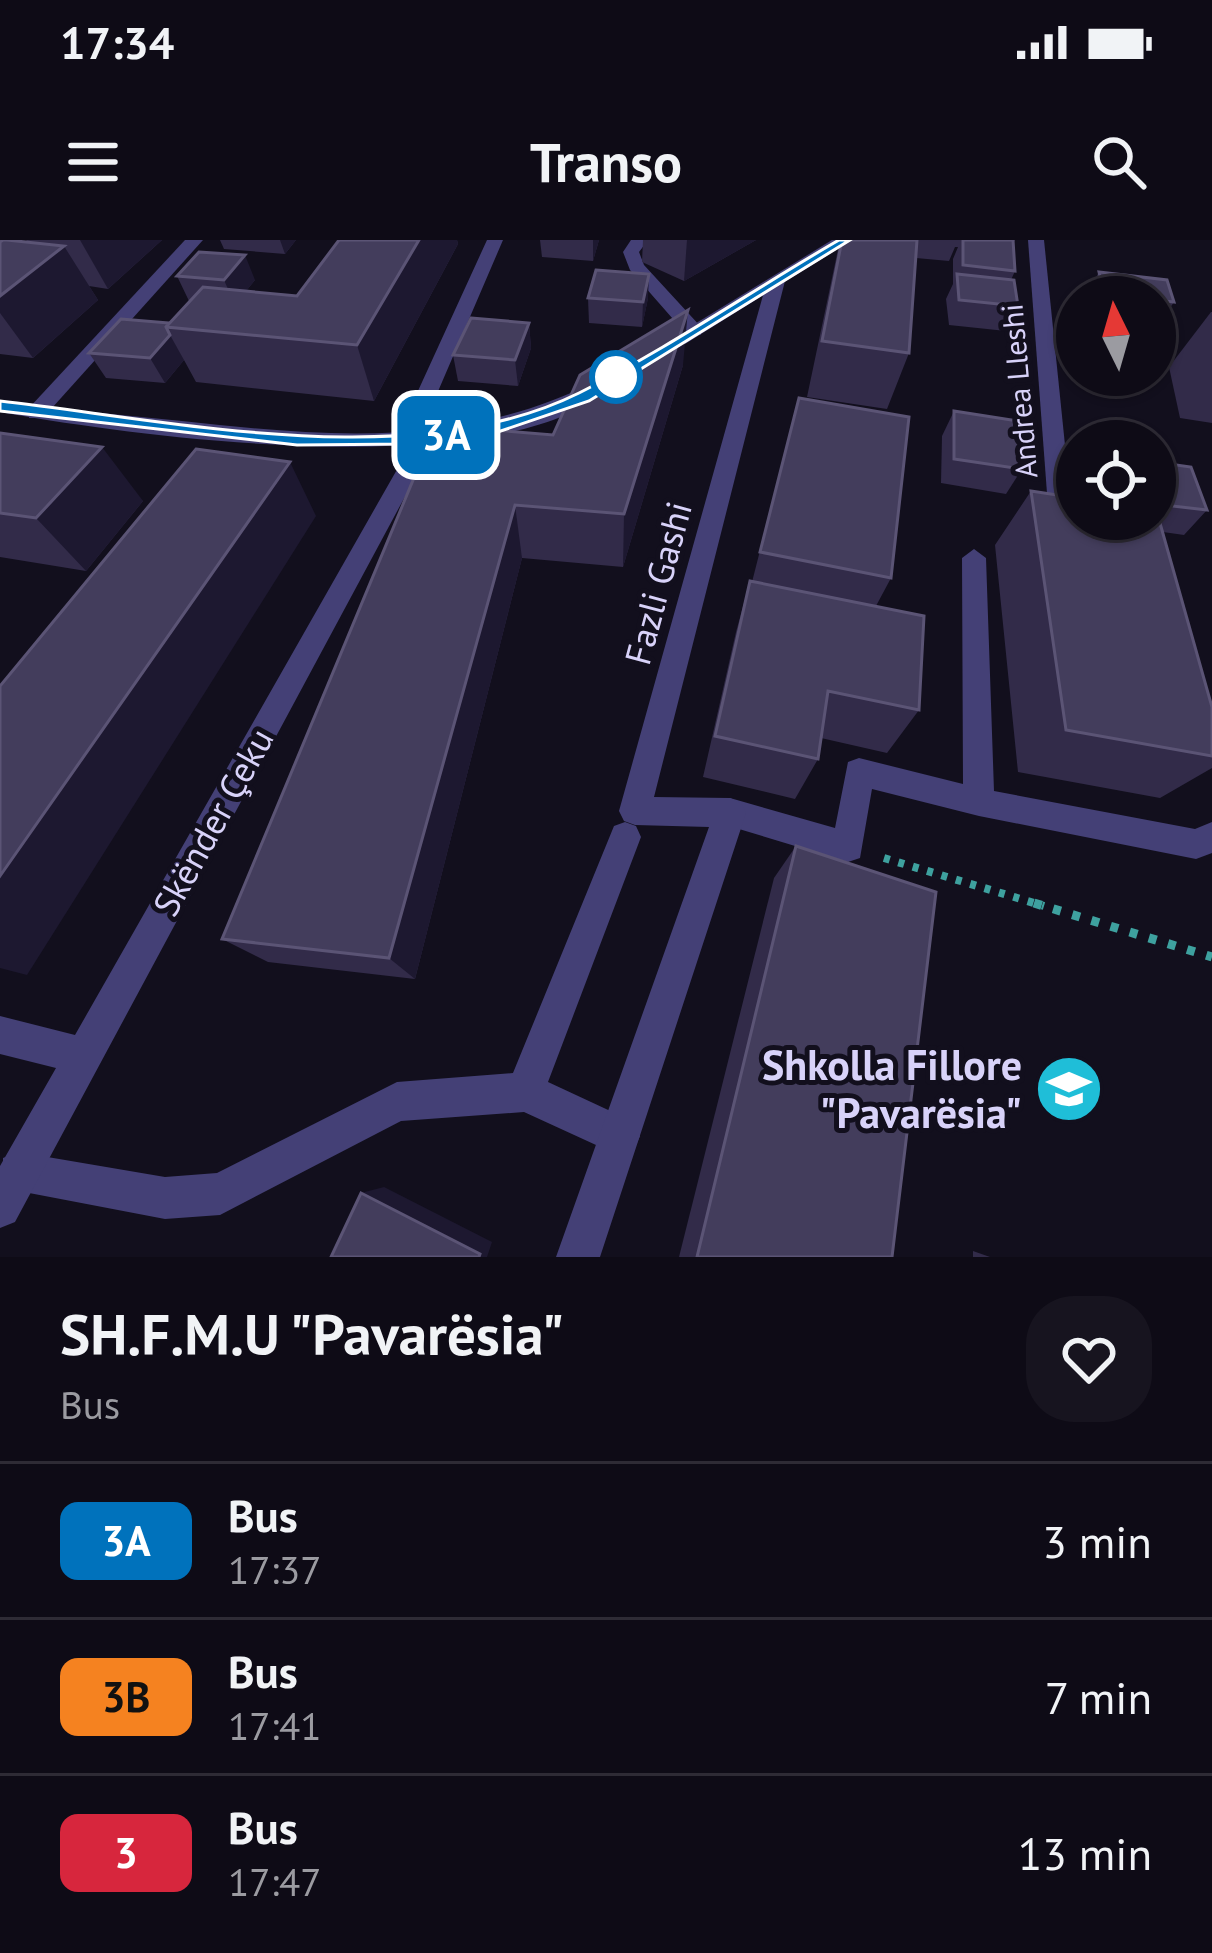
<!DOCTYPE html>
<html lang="en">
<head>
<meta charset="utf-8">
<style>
	body { margin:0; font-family:"PT Sans",sans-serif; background:#17141f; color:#f1f3f6; height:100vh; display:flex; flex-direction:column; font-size:45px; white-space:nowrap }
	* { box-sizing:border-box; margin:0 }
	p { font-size:39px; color:#9b9ba1 }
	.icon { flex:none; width:66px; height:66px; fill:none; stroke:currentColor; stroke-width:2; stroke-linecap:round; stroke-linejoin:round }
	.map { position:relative; height:1017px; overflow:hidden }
	.side { display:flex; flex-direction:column; background:#0e0b16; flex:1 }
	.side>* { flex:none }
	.badge { padding:0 24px; border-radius:18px; font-size:42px; line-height:78px }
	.needle { width:78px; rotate:355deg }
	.fabs { position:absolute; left:1056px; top:36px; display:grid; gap:24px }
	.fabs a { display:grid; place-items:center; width:120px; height:120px; border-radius:50%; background:#0e0b16; box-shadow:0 3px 9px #0004,0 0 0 3px #2e2b35; font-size:60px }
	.map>.badge { position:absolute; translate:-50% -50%; box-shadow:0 0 0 6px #fff }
	.round { display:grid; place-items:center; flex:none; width:126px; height:126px; border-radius:48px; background:#17141f }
	.summary { display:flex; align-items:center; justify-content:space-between; height:204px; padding:0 60px }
	h1 { font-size:57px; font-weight:800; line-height:90px }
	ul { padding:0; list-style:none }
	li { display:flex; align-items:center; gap:36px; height:156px; padding:0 60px; border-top:3px solid #2e2b35 }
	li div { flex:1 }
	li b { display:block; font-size:45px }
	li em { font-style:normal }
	li .badge { min-width:132px; font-weight:700; text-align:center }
	.status { display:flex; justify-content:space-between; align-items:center; height:84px; padding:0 60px; background:#0e0b16; direction:ltr }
	.status svg { height:33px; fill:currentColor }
	header { display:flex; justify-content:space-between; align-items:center; height:156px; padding:0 60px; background:#0e0b16; font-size:54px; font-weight:800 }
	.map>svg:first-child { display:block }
</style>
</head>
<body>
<div class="status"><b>17:34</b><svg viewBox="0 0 49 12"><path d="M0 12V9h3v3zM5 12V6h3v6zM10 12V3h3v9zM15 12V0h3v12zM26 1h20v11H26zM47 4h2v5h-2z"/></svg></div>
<header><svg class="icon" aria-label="menu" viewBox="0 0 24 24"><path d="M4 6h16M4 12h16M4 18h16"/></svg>Transo<svg class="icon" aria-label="search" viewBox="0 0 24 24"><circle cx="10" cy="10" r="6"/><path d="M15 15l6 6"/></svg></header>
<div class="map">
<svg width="1212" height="1017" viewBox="0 0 1212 1017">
	<rect width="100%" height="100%" fill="#120f1d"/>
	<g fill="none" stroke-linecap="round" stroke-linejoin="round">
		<polyline stroke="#3ea19f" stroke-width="8" stroke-dasharray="6 9" stroke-linecap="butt" points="884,618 1044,666"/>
		<polyline stroke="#3ea19f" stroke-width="9" stroke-dasharray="8 12" stroke-linecap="butt" points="1034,663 1212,717"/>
		<g fill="#444076" fill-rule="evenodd">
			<polygon points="974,309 986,318 994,551 1195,589 1212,582 1212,613 1196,619 979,576 872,549 860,618 848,622 719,583 714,573 719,563 730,558 835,588 848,522 859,518 963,544 962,318"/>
			<polygon points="625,582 636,586 641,597 548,842 634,882 640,896 634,910 620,916 524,872 401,881 220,975 165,979 3,948 3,918 18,912 165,937 217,933 397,842 513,833 614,586"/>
		</g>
		<g fill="#444076" fill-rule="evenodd">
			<polygon points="185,0 203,0 43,178 29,178 29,168"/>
			<polygon points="487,0 503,0 421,191 437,197 15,982 0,988 0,926 56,828 0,814 0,776 75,795 411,205 396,199"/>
			<polygon points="631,0 648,0 639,12 644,25 701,87 701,95 687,95 630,30 623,12"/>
			<polygon points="1028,0 1044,0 1074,293 1062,302 1050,293"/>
			<polygon points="776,36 785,41 654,557 730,558 741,563 746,573 600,1017 556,1017 709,587 635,585 624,581 619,571 767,41"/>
		</g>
		<g fill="#444076" fill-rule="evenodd">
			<polygon points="832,0 852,0 661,119 644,115"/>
			<path d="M595,142L612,146C504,247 138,197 0,172V160C60,170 121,175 182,181C329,197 458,209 595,142Z"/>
		</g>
	</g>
	<g fill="#322b49">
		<polygon points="0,0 28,2 26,0 162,0 108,49 89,46 98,60 33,118 0,114"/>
		<polygon points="220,0 296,0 285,14 224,9"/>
		<polygon points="419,0 457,0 458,4 374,161 196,142 184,120 165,143 106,138 89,113 169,83 189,61 177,36 255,40 246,51 297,56"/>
		<polygon points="540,0 599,0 593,21 542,17"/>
		<polygon points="643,0 756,0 684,41 642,22"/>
		<polygon points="840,0 1015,0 1013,4 1015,31 1011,40 1018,66 1006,91 949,85 946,59 953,44 953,19 958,7 955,7 949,21 916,18 909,113 887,169 807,157"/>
		<polygon points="1099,32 1174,62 1157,87 1155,87 1155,57 1085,57"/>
		<polygon points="588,58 648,58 642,87 589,83"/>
		<polygon points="1211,72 1212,72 1212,183 1180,178 1169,127"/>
		<polygon points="529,83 531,108 518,146 458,141 453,115"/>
		<polygon points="683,125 623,327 522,318 415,739 268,722 222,699 553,195"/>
		<polygon points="799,158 891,338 876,366 919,470 887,513 821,498 818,519 795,559 703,537 736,392 750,341 752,342"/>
		<polygon points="954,171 1022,229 1006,254 941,243 942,196"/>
		<polygon points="0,193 143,261 86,331 0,317"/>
		<polygon points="1155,222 1207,270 1184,295 1163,292 1212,467 1212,528 1160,558 1018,532 995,305 1031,251 1155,279"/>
		<polygon points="796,606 892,1017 679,1017 774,638"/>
		<polygon points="973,1011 990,1017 973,1017"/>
	</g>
	<g fill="#1d1830">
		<polygon points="80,0 162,0 108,49"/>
		<polygon points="280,0 296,0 285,14"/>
		<polygon points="419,0 457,0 458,4 374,161 357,105"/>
		<polygon points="593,0 599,0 593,21"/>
		<polygon points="687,0 756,0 684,41"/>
		<polygon points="64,6 98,60 33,118 0,73 0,56"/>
		<polygon points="245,15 255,40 235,65 224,40"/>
		<polygon points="649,34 648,58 642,87 643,62"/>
		<polygon points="688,70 683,125 623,327 624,274"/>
		<polygon points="529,83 531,108 518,146 515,120"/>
		<polygon points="170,95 184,120 165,143 150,118"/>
		<polygon points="102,207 143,261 86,331 36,278"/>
		<polygon points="290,222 316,276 27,735 0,728 0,636"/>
		<polygon points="515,265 522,318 415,739 389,718"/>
		<polygon points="384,947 492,1002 487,1017 479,1017 361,953"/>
	</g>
	<g fill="#433d5c" stroke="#5b5475" stroke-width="3">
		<polygon points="3,0 7,0 64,6 0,56 0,2"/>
		<polygon points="339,0 419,0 357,105 166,87 203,47 297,56"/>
		<polygon points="842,0 917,0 909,113 822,101"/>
		<polygon points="963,0 1013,0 1015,31 963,25"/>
		<polygon points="199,12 245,15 224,40 177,36"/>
		<polygon points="596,30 649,34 643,62 588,58"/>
		<polygon points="1099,32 1167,40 1174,62 1155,60 1155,57 1131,57 1104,54"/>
		<polygon points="957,34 1014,40 1018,66 959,60"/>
		<polygon points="688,70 624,274 515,265 389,718 222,699 436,185 553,195 580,135"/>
		<polygon points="471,78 529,83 515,120 453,115"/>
		<polygon points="121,79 169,83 166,87 170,95 150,118 89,113"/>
		<polygon points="799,158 909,177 891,338 760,312"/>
		<polygon points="954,171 1018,181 1022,229 954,219"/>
		<polygon points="0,193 102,207 36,278 0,273"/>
		<polygon points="196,209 290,222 0,636 0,446"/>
		<polygon points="1155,222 1191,227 1207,270 1155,264"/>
		<polygon points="1031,251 1077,258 1077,279 1155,279 1156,269 1212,467 1212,516 1066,490"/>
		<polygon points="750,341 924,376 919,470 828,451 818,519 715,496"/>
		<polygon points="796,606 936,652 892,1017 697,1017"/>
		<polygon points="361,953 480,1014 479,1017 331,1017"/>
	</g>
	<path fill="#0072bc" stroke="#fff" stroke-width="3" d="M839,0H850L589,161L489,195L407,204L297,205L0,171V161C176,181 414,235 579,153C669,108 754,49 839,0Z"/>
	<defs>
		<symbol id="school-disc" viewBox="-11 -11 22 22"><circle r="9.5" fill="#1fbed8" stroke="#120f1d"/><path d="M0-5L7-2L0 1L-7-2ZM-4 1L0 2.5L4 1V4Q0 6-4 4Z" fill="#fff"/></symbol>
	</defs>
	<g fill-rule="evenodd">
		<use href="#school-disc" x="1031" y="811" width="76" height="76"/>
	</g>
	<circle fill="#fff" stroke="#0072bc" stroke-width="6" cx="616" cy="137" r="24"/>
	<g text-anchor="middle" stroke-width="10" stroke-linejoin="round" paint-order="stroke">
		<g font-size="30" fill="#d8d2f9" stroke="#120f1d">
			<text transform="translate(1020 151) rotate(-95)" y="10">Andrea Lleshi</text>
		</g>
		<g font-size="36" fill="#d8d2f9" stroke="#120f1d">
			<text transform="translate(658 343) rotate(-75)" y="13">Fazli Gashi</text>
			<text transform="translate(213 582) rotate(-61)" y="13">Skënder Çeku</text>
		</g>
		<g font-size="42" font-weight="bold" fill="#d8d2f9" stroke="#120f1d" text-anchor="end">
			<text x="1022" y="840">Shkolla Fillore<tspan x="1022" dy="48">"Pavarësia"</tspan></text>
		</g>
	</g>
</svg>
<div class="fabs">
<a><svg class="needle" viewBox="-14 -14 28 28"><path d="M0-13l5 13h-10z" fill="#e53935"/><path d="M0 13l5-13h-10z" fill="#9b9ba1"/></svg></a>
<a><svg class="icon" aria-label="locate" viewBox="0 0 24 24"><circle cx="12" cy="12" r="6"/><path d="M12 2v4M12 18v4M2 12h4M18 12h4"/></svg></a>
</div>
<b class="badge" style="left:446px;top:195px;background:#0072bc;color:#fff">3A</b>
</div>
<section class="side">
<div class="summary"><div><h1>SH.F.M.U &quot;Pavarësia&quot;</h1><p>Bus</p></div><a class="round"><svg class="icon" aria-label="heart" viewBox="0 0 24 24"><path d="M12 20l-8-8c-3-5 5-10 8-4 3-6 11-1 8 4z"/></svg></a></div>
<ul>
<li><span class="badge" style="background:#0072bc;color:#fff">3A</span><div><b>Bus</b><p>17:37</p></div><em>3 min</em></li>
<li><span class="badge" style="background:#f58220;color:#111">3B</span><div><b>Bus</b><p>17:41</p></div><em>7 min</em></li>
<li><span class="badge" style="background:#d7263d;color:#fff">3</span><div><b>Bus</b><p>17:47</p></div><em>13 min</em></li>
</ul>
</section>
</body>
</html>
